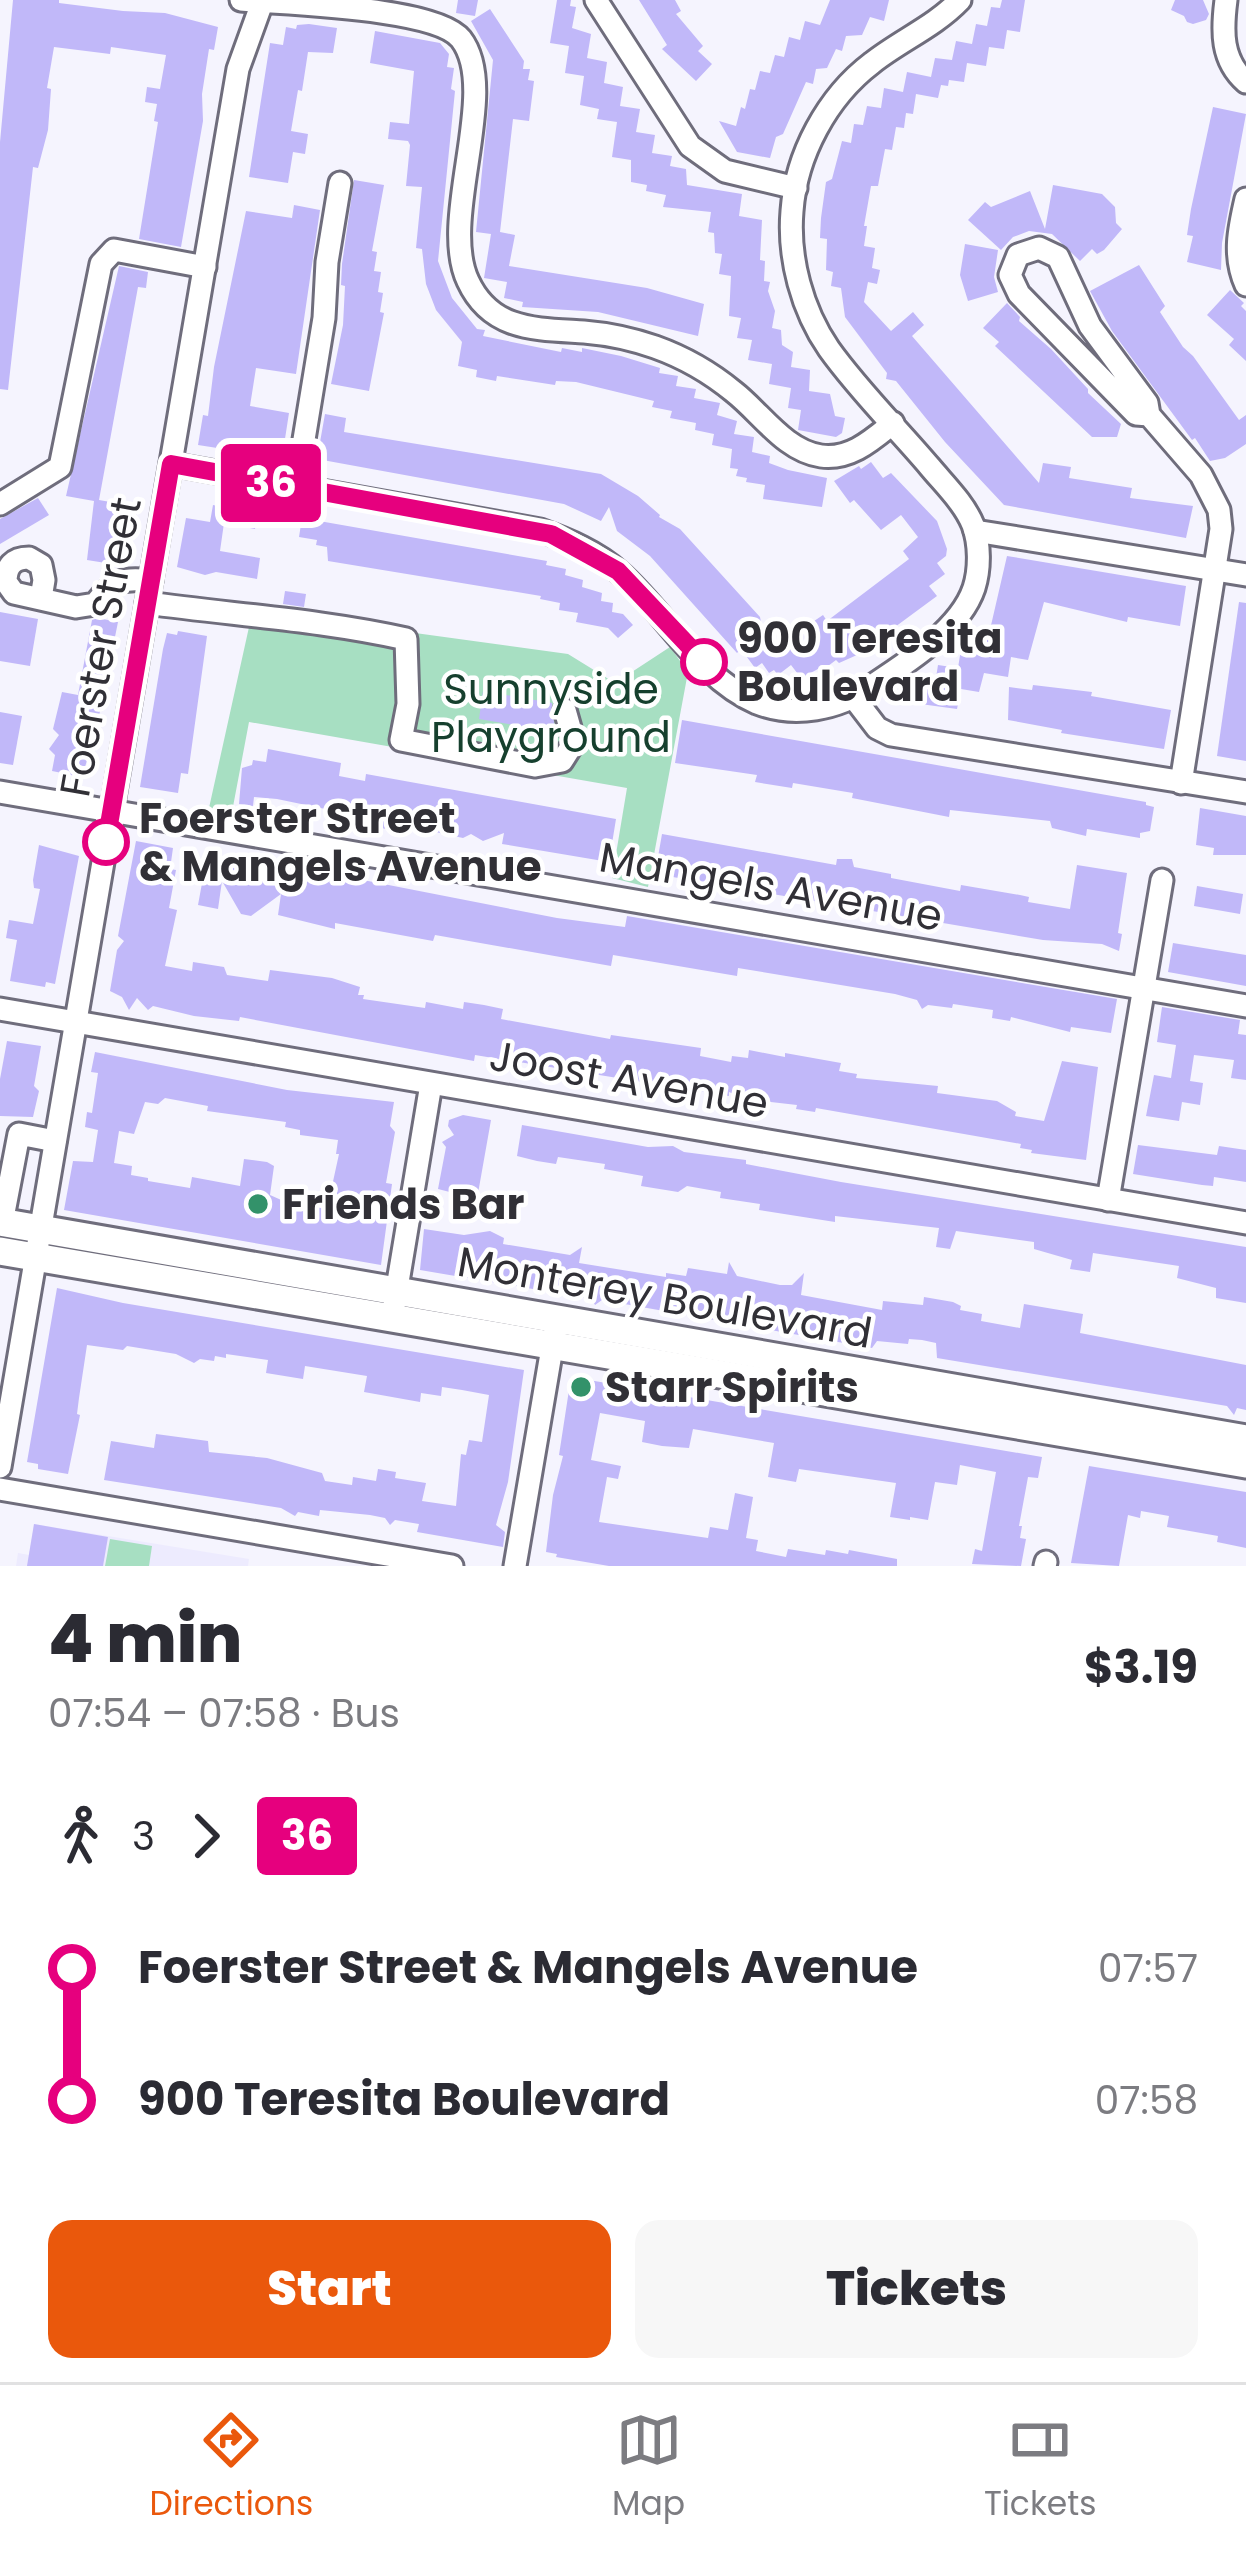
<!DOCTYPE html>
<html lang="en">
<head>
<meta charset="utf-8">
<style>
	body { margin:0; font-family:Poppins,sans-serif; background:#f7f7f7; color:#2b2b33; height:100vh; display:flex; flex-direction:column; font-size:45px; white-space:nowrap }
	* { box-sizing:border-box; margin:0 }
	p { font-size:39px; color:#7c7c81 }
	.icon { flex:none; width:66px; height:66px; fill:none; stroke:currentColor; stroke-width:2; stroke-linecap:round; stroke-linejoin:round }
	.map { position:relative; height:1566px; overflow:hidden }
	.side { display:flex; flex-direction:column; background:#fff; flex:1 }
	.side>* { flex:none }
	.badge { padding:0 24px; border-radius:9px; font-size:42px; line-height:78px }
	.map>.badge { position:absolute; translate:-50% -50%; box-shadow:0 0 0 6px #fff }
	.legs { display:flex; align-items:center; gap:18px; height:132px; padding:0 48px; font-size:39px }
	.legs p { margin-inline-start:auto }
	.overview { display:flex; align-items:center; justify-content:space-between; height:204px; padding:0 48px }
	h1 { font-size:66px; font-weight:800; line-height:90px }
	.action { display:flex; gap:24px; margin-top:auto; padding:24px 48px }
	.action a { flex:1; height:138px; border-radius:24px; background:#ea580c; color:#fff; font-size:48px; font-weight:800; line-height:138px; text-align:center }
	.action a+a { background:#f7f7f7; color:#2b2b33 }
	ul { padding:0 48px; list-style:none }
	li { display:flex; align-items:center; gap:42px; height:132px; font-size:45px }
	li i { display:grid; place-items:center; width:18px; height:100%; margin:0 15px; background:currentColor }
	li i::after { content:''; width:30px; height:30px; margin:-15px; border:9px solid; border-radius:50%; background:#fff }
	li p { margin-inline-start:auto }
	li:first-child i { background:linear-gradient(#0000 50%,currentColor 0) }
	li:last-child i { background:linear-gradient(currentColor 50%,#0000 0) }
	.menu { display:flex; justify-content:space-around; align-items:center; height:168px; border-top:3px solid #e1e1e2; background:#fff; font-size:33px; color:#7c7c81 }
	.menu a { display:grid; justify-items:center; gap:6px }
	.menu .selected { color:#ea580c }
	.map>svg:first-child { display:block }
</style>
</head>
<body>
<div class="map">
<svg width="1246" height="1566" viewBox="0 0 1246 1566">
	<rect width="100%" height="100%" fill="#f5f4fe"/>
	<polygon fill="#edebfe" points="34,1524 249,1559 248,1566 16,1566 18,1553 29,1555"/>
	<g fill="#a7dfc2">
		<polygon points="251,618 364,626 568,654 615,683 670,647 688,672 648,887 612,878 627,788 249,722 232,812 209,808"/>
		<polygon points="110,1539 152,1546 149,1566 105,1566"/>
	</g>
	<g fill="#c1b8f9" fill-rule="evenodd">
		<polygon points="13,0 59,0 59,3 123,11 165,13 218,27 214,50 209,49 202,94 203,121 181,247 139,239 158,122 154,121 157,104 145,102 147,87 160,89 166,55 111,47 110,54 54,47 47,88 51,89 48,130 38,168 33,167 8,390 0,389 0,142"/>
		<polygon points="458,0 478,0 475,16 456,13"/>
		<polygon points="557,0 571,0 570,6 576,7 572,28 591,34 587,58 607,62 604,83 623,87 620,106 640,109 636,132 655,135 652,153 672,156 670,166 686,169 687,185 742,194 739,216 762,220 760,260 765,261 764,281 770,282 768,291 775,311 772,328 781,330 782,345 793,352 791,367 810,370 809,391 830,394 835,416 845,418 842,433 836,437 798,430 801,410 788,408 791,388 769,384 772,364 748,360 752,340 737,338 741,318 729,316 731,276 719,274 722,254 715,253 714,233 708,232 711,212 663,207 666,195 646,191 647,185 631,182 631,160 612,157 617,122 597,119 599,109 580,105 584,76 565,73 569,46 550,43"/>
		<polygon points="639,0 675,0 681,11 676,14 703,46 698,51 712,64 696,81 662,49 667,45"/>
		<polygon points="830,0 889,0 884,21 870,17 862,35 846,36 842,51 836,49 827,68 816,69 813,84 806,82 783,134 776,137 770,158 737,152 719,121 736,126 741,107 745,109 750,89 755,90 760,71 770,73 775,55 784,57 789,37 800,40 805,21 820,25"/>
		<polygon points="1002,0 1025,0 1020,32 1007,30 1004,49 989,47 986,66 967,63 964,82 949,80 948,86 941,85 938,98 916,94 913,114 906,113 904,128 896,127 892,150 885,149 878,186 871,186 864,226 867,226 864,246 875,248 872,268 880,270 877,284 868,282 864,302 891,331 913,312 924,325 912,336 1039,483 1043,463 1071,467 1069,478 1132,488 1130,498 1193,506 1186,538 1004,505 945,442 896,381 886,379 887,373 845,317 841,288 831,286 833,272 826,270 827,239 820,238 821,218 826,182 832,179 842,141 851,143 854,124 863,125 867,106 881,108 884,88 903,92 907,72 931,77 935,58 952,60 956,41 972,44 976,24 987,26 991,7 1000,8"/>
		<polygon points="1175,0 1203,0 1209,14 1206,20 1193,24 1187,22 1184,16 1171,10"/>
		<polygon points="490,9 524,61 523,69 530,69 528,80 534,81 529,121 513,119 500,232 515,235 509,266 647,288 704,304 698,336 598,312 522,307 523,302 504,298 507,282 484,278 491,234 476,232 493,60 471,21"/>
		<polygon points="309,24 337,28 333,53 308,52 302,91 298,90 291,131 308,134 305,154 293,152 288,183 249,177 270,43 283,45 286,27 296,29 297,25"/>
		<polygon points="375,31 440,43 449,54 447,67 454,68 451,89 455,91 438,261 452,298 477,329 485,330 483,336 561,352 562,348 582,352 582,348 621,356 660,368 659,373 678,376 676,386 696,389 694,398 720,403 717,415 737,421 734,434 754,437 752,452 770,456 769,463 788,470 827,478 822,507 763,499 765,485 746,482 747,478 736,476 738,469 730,468 732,449 712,445 714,434 695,430 696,423 670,418 672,411 652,407 654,401 576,382 556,381 555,385 497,376 496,381 476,377 477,370 458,366 462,342 436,310 426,284 422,249 416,248 422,187 406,186 410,145 408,141 388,139 390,122 409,124 414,71 370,63"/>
		<polygon points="1213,107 1246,114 1222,243 1221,270 1187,262 1193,236 1187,235 1191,209"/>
		<polygon points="354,180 384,185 372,251 377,252 374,271 381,272 378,292 383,293 380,312 384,313 369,391 331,384 343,325 345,286 341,285 342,264"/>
		<polygon points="1053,185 1102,194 1115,207 1116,223 1122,229 1104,250 1097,254 1092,249 1080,261 1052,234 1029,231 1013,237 1001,250 968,220 985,202 991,207 1030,191 1045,229"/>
		<polygon points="294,205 320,210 296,374 256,368 250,406 289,413 282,458 198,445 203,415 208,416 214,367 246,211 292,218"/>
		<polygon points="965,244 998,250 994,277 998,292 968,301 960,275"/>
		<polygon points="1139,265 1165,306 1160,312 1183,347 1193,356 1239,420 1246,415 1246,444 1225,458 1210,461 1195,438 1192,440 1112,331 1090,291"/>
		<polygon points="119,266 148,272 146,288 138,287 99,500 122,504 137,513 136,521 128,527 133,535 126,563 112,561 112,564 87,560 94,501 66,496"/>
		<polygon points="1230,290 1244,303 1241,306 1246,311 1246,361 1229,345 1234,339 1207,315"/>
		<polygon points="1007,303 1020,317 1019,321 1051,349 1088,389 1088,393 1121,424 1117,437 1092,437 995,346 999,342 983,328"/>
		<polygon points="325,414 346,418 344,432 601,474 638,496 660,515 659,517 680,529 760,617 762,627 777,646 823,615 827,621 909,559 903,551 918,537 901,515 881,530 854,500 850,503 834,481 859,466 861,469 871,462 883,478 891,473 937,521 947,549 946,556 937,563 945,574 929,586 937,596 857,655 839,663 836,660 820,672 818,669 801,678 791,665 778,675 774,670 769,673 762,663 755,668 741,649 737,653 650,556 617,531 609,507 601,521 564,504 317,459"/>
		<polygon points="38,498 49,515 0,544 0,519"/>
		<polygon points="219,502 259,509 255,529 224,523 220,551 260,558 257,579 216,572 205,575 177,567 186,518 210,522 213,505 218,506"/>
		<polygon points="302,518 547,561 546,565 566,569 565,575 583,580 582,587 602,593 601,601 613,603 612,612 623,614 633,625 618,638 608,628 576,622 578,613 559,610 560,603 540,599 541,596 328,561 327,547 316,545 317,540 299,537"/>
		<polygon points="1007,556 1186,586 1180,626 1128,617 1127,622 1044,602 1028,660 1011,657 1008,677 984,673 979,692 961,689 957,709 913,703 917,681 935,684 938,665 958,668 961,649 975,651 978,632 989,634"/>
		<polygon points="285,591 306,594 304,607 283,604"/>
		<polygon points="1239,602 1246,603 1246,761 1217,756"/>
		<polygon points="0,612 38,619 30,666 0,661"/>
		<polygon points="98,618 118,622 95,736 96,750 88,757 82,777 52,771 55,755 49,749 59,735 53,729 62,692 78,695 92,620"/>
		<polygon points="178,631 207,636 188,774 181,773 178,793 140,787 163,649 167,633 177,635"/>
		<polygon points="1033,685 1092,692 1091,696 1171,710 1164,749 1061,733 1062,730 1008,720 1009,687 1032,690"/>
		<polygon points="483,691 552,703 555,732 479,719"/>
		<polygon points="0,712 22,716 13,765 0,763"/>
		<polygon points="682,720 1146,802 1146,805 1154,807 1150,831 1140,833 1140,838 1087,829 1086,836 1052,828 1050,821 950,810 949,817 852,798 853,793 793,783 792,788 755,782 757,775 675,763"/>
		<polygon points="268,749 341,763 339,776 365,781 366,774 616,819 609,862 502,844 504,833 483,841 471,834 463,838 394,823 393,830 338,821 335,811 277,799 254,797 253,806 239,804 242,768 252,765 253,760 266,762"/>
		<polygon points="1200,808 1246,816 1246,855 1213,855 1214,848 1196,845"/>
		<polygon points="662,834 836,865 837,859 852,859 854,867 891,874 891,878 960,891 961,885 1020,895 1029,897 1028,902 1070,909 1077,865 1127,873 1118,933 1122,934 1119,951 1102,944 1043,940 655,874"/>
		<polygon points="136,841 173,848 170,869 176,870 169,908 177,910 165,966 192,971 193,962 224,967 227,975 268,981 270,970 332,978 360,987 358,995 364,995 363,999 425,1008 426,1002 463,1009 464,1002 484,1005 503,1009 501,1019 610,1039 611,1035 701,1048 700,1056 731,1062 732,1056 748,1058 749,1050 785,1057 785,1053 841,1063 839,1071 857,1074 856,1078 938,1086 937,1093 997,1101 1016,1112 1015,1116 1044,1121 1062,1061 1098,1067 1086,1160 1031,1153 1032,1150 1020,1148 1021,1144 816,1108 815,1112 796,1109 797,1105 746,1099 729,1092 729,1096 475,1055 474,1061 240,1017 239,1021 194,1016 153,1006 148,1010 137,998 129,1010 122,997 110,991 117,950 124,941 118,936"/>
		<polygon points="39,845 79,856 55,984 46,982 45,987 10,981 17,940 6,938 9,920 33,924 40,889 34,888 33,880"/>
		<polygon points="238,854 241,860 304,873 363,880 557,918 625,927 627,916 1117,999 1111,1033 1071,1027 1070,1032 1011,1017 1010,1021 992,1018 993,1010 953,1004 952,1008 928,1005 922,1009 917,1000 895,994 738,968 737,976 613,955 611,966 435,935 433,941 335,923 335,929 278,915 281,894 251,916 241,914 222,881 218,909 198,905 207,856 230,860"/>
		<polygon points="1197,886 1243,894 1240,914 1194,906"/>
		<polygon points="1173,943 1246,955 1246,986 1168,972"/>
		<polygon points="1162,1007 1240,1020 1238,1034 1246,1035 1246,1080 1231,1078 1234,1060 1194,1055 1190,1081 1203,1083 1200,1105 1182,1102 1179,1121 1146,1116 1154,1075 1171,1078 1176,1045 1157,1042"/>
		<polygon points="7,1041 41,1046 34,1086 39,1091 33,1117 0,1116 0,1079"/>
		<path d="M95,1052L287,1090L394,1102L390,1126L395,1132L386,1183L392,1184L381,1265L64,1210L73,1161L93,1162L98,1130L85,1127L87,1112L92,1113L98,1073L91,1072ZM165,1098L208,1106L207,1111L286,1122L285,1127L300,1130V1135L338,1140L336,1154H339L327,1209L288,1203L270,1195L274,1166L267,1162L244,1159L240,1186L192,1177L190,1188L148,1181V1178L131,1175L132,1166L114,1163L119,1131L134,1134L145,1102L158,1104Z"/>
		<polygon points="463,1115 491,1120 477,1199 438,1189 446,1147 442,1142 454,1135 448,1126 449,1120"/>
		<polygon points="522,1125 648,1147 673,1146 684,1152 746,1160 746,1164 841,1182 1246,1247 1246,1303 1216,1298 1216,1288 1177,1278 1179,1266 1093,1253 1090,1272 1070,1269 1072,1260 1034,1249 1034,1242 956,1231 950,1249 936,1247 939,1228 835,1216 835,1222 759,1210 760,1204 720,1198 721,1192 687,1186 678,1192 641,1186 643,1176 604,1169 605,1164 558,1157 556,1164 537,1161 517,1156"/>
		<polygon points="1138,1145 1217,1155 1219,1146 1246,1150 1246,1182 1214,1177 1213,1186 1202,1185 1133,1174"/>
		<polygon points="424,1229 464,1235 490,1231 504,1238 503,1244 570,1255 582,1247 579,1263 666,1277 666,1273 686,1276 688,1268 727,1274 729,1262 737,1276 780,1285 792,1285 804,1273 801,1295 882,1310 883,1301 923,1305 924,1297 953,1302 961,1306 960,1310 982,1314 981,1321 1020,1328 1024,1304 1083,1314 1080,1333 1246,1365 1246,1410 1237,1408 1234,1415 1227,1406 937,1358 936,1343 922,1340 909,1339 908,1344 877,1341 872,1348 602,1300 595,1305 592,1299 420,1270"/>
		<polygon points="57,1288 123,1303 524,1370 508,1482 496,1525 505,1532 503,1547 417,1532 419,1524 395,1520 390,1525 385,1518 370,1515 320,1510 319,1516 298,1512 295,1516 281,1508 104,1480 111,1441 154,1448 156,1434 208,1441 209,1452 267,1458 322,1473 325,1481 352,1485 353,1477 376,1481 378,1469 396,1472 395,1478 426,1483 422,1501 456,1506 461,1454 466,1455 469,1440 482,1442 489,1395 462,1390 442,1387 441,1396 421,1393 420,1402 364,1392 367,1376 305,1366 303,1379 266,1373 268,1360 226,1354 226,1358 215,1356 214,1361 200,1359 194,1363 176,1354 127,1346 123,1350 87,1345 79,1398 77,1414 80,1415 68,1474 38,1469 38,1464 27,1462"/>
		<polygon points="571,1377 1042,1457 1038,1478 1028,1477 1019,1526 1022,1526 1020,1538 1026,1539 1021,1566 972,1564 975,1549 982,1551 996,1472 960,1465 957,1485 935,1482 928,1520 910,1517 910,1520 890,1517 896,1483 799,1469 796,1482 768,1477 774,1443 693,1429 689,1448 662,1446 642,1442 645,1421 600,1413 591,1460 621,1466 618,1479 607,1477 599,1522 708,1538 710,1527 728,1530 735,1493 753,1497 746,1538 758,1540 756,1551 786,1557 788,1549 825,1555 826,1550 848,1554 849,1550 897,1559 897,1566 609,1566 556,1557 557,1554 546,1552 553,1495 563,1456 559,1455"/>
		<polygon points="1089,1466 1246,1492 1246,1548 1217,1542 1218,1536 1167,1527 1169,1516 1141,1511 1140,1518 1128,1515 1119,1566 1071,1563"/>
		<polygon points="34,1524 108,1537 103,1566 27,1566"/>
	</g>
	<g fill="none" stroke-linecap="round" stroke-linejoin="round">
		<defs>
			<g id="minor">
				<path d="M241,0C285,4 436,7 461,39C501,91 438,218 468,281C491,331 536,329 584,332C608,334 632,339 655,347C683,357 711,373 734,392C761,413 785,451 821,456C850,460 872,440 893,423"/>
				<polyline points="596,0 690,146 725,171 796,188"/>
				<path d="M1226,0C1222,31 1221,60 1246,82"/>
				<path d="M1246,199C1239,229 1233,256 1246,285"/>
				<polyline points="1149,415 1136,414 1019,294 1010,275 1018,255 1039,248 1058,257 1090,326 1147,403 1149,415 1201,475 1219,510 1221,529 1181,783"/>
				<path d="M171,464L540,530C568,540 597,552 619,572C665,612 700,679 757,703C795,718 838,709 870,687C905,664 960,630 974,588C980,569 980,544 973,525C964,503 945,485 930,467C897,428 859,391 829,349C802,310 788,258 792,211C796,155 827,97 872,63C901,40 934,27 960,0"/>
				<polyline points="296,488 324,318 327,262 340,183"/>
				<polyline points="0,504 60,467 101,264 114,250 205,267"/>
				<polyline points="975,531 1246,575"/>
				<path d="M41,598L44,580L41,565L29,558C13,558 6,566 6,582L14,593L76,607L95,604C113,581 122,577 151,581"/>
				<path d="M147,603C234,615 322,620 406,639L408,704L401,740L535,766L562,761L574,742L565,710"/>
				<polyline points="854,698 877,728 891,735 1246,792"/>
				<polyline points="0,792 1246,1006"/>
				<polyline points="0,1009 1246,1223"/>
				<polyline points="1108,1200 1162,880"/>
				<polyline points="2,1223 19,1134 55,1141"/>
				<polyline points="394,1306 431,1084"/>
				<polyline points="0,1467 238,69 263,0"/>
				<polyline points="0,1489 452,1566"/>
				<polyline points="515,1566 555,1330"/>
				<polyline points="1045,1566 1046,1562"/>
			</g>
			<g id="major">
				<polyline points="0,1222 1246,1439"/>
				<polyline points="0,1251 1246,1464"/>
			</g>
		</defs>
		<use href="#minor" stroke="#6f6d7c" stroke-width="27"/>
		<use href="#major" stroke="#6f6d7c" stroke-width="33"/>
		<use href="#minor" stroke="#fff" stroke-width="21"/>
		<use href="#major" stroke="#fff" stroke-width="27"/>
	</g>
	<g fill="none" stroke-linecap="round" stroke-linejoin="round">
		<defs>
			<polyline id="line-1" points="106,842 171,464 551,534 618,571 704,662"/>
		</defs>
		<use href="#line-1" stroke="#fff" stroke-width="27"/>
		<use href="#line-1" stroke="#e6007e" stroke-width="18"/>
	</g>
	<g fill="#fff" stroke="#e6007e" stroke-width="6">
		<circle cx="704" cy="662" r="21"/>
		<circle cx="106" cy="842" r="21"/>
	</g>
	<g fill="#33926a" stroke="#fff" stroke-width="4.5">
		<circle cx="258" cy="1204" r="12"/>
		<circle cx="581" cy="1387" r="12"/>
	</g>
	<g text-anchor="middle" stroke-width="9" stroke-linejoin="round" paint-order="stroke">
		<g font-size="42" font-weight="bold" fill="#313036" stroke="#fff" text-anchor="start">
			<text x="737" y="653">900 Teresita<tspan x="737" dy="48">Boulevard</tspan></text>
			<text x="139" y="833">Foerster Street<tspan x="139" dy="48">&amp; Mangels Avenue</tspan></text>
		</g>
		<g font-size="42" fill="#313036" stroke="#fff">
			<text transform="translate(100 647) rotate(-80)" y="15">Foerster Street</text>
			<text transform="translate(771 886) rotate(10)" y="15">Mangels Avenue</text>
			<text transform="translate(629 1079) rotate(10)" y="15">Joost Avenue</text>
			<text transform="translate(665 1297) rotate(10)" y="15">Monterey Boulevard</text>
		</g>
		<g font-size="42" fill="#16402e" stroke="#fff">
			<text x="551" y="704">Sunnyside<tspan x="551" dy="48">Playground</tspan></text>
		</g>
		<g font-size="42" font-weight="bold" fill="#313036" stroke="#fff" text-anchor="start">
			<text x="282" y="1219">Friends Bar</text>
			<text x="605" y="1402">Starr Spirits</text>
		</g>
	</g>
</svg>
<b class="badge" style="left:271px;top:483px;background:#e6007e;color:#fff">36</b>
</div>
<section class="side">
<div class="overview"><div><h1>4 min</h1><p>07:54 – 07:58 · Bus</p></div><b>$3.19</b></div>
<div class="legs"><svg class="icon" aria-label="walk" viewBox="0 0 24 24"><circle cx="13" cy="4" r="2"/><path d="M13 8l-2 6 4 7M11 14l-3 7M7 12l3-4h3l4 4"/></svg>3<svg class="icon" aria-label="forward" viewBox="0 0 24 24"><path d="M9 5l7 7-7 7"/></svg><b class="badge" style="background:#e6007e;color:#fff">36</b></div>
<ul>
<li><i style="color:#e6007e"></i><b>Foerster Street &amp; Mangels Avenue</b><p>07:57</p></li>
<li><i style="color:#e6007e"></i><b>900 Teresita Boulevard</b><p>07:58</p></li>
</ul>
<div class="action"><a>Start</a><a>Tickets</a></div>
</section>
<nav class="menu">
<a class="selected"><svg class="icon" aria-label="directions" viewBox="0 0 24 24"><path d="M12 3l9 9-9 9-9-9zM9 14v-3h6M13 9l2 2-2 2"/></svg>Directions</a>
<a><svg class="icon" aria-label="map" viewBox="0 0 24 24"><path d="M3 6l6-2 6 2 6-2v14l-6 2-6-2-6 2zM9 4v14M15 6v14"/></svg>Map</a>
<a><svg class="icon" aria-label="tickets" viewBox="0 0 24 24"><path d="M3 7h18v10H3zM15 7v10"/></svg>Tickets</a>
</nav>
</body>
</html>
